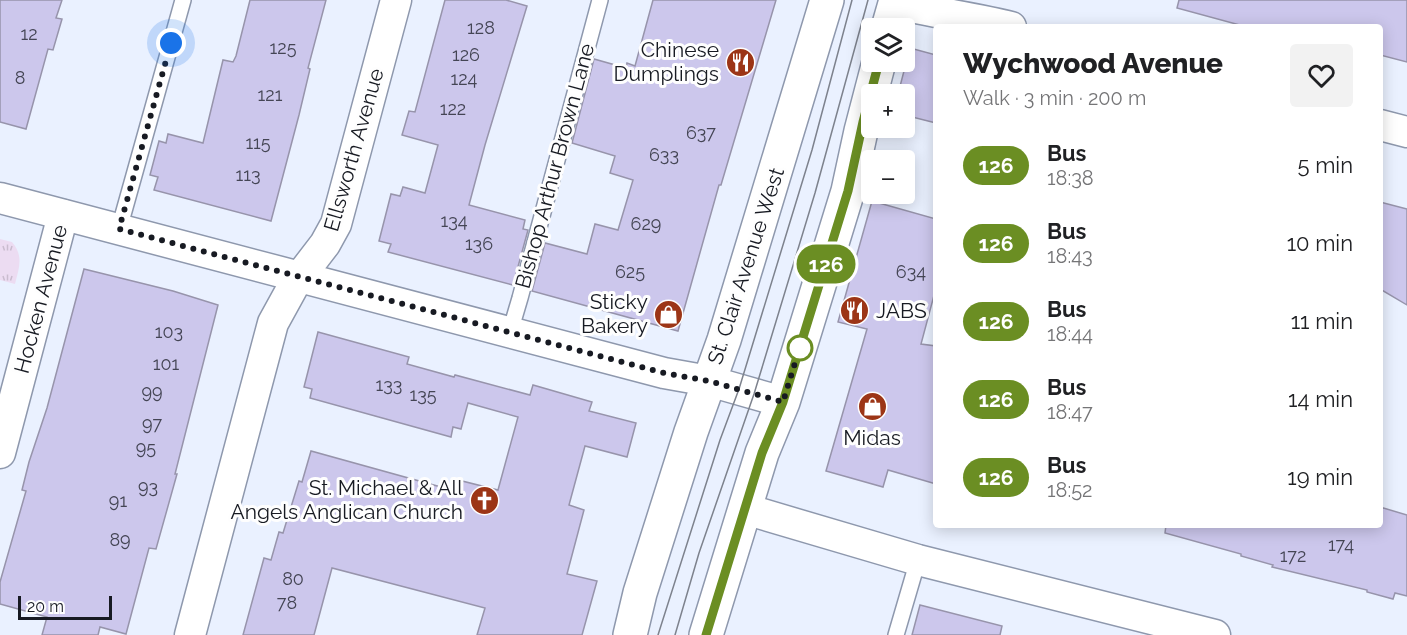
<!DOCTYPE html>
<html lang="en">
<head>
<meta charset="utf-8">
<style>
	body { margin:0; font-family:Raleway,sans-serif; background:#f2f2f2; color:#202124; height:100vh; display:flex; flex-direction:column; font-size:22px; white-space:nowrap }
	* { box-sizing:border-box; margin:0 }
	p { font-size:20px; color:#757577 }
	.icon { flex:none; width:33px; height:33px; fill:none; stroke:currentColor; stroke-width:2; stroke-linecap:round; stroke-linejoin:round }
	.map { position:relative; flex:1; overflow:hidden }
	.side { position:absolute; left:933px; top:24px; width:450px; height:504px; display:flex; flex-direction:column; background:#fff; border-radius:6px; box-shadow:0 3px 15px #0003 }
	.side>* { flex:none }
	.badge { padding:0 12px; border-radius:20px; font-size:21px; line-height:39px }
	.tools { position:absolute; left:861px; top:18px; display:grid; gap:12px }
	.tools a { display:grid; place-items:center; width:54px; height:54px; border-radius:6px; background:#fff; box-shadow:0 3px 15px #0003; font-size:30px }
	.scale { position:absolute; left:18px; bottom:15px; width:94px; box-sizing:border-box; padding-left:6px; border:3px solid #171a22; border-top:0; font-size:16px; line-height:21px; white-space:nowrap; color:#171a22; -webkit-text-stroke:4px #fefefe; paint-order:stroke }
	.you { position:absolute; width:30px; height:30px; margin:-15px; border:4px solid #fff; border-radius:50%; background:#1a73e8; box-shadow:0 0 0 9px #1a73e833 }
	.map>.badge { position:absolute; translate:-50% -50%; box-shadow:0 0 0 3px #fff }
	.round { display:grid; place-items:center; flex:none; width:63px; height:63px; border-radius:6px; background:#f2f2f2 }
	.overview { display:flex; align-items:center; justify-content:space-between; height:102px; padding:0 30px }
	h1 { font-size:28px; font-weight:800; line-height:45px }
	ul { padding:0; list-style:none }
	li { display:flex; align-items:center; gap:18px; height:78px; padding:0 30px }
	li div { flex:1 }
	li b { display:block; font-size:22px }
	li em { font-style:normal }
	li .badge { min-width:66px; font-weight:700; text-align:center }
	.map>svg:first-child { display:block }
</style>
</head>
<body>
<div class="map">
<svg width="1407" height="635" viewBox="0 0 1407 635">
	<defs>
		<pattern id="grass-tufts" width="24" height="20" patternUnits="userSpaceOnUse" patternTransform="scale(1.5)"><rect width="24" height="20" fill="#ecdcf2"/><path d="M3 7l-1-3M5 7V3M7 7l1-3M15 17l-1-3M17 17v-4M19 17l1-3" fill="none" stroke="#cabccf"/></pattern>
	</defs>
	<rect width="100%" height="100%" fill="#eaf1ff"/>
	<path fill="url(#grass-tufts)" d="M0,239L12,242C24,256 19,268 15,284L0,280Z"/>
	<g fill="#ccc7ec" stroke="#9794ab" stroke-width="1.5">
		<polygon points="0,0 62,0 56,18 62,19 53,50 48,49 26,129 0,122"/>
		<polygon points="250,0 326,0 308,68 310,69 299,115 271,221 154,190 158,177 150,175 159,141 166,143 168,134 203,143 223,60 233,62 236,56"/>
		<polygon points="445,0 506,0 527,6 485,145 469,205 525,220 523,229 528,230 513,285 388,252 391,244 379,241 391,194 400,196 403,187 425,193 438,145 402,135 409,111 415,112"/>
		<polygon points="653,0 776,0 721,185 719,185 678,331 532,291 545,243 587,254 595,224 618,230 633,180 610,173 615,156 572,143 594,59 626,68 627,63 635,66"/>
		<polygon points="1179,0 1407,0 1407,62 1380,55 1380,27 1247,27 1177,8"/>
		<polygon points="910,48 936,55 936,123 904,115 904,94 898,94"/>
		<polygon points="872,201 936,219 936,288 921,344 936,346 936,484 888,470 883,487 826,471 867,329 838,322"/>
		<polygon points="1380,202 1407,209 1407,305 1380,289"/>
		<polygon points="84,269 173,291 218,305 175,474 177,474 156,549 149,548 126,634 100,627 98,635 42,635 47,617 0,604 0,582 26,491 22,490 29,462 47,408"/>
		<polygon points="318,332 409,357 407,364 454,377 455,375 530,395 533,385 592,402 589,411 636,423 627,457 585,446 569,505 584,510 567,574 597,581 582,635 477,635 485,608 332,568 314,635 243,635 264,558 271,560 279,532 283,533 299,481 302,482 311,451 459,492 462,481 498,490 518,417 468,403 461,429 453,427 451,437 310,398 312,389 304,387"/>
		<polygon points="1380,507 1407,515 1407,596 1395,593 1393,599 1367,592 1367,590 1272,567 1273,565 1241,556 1241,554 1165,533 1166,525 1380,525"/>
		<polygon points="920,605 1002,626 1000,635 912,635"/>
	</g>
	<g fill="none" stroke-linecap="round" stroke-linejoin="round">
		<defs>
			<g id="service">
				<polyline points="119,229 183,0"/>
				<polyline points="510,332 520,298 600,0"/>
				<polyline points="896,635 918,560"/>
			</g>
			<g id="minor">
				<path d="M895,3C933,13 972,17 1011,27"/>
				<polyline points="1380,125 1407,132"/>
				<polyline points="0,198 664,373 709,381 783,402"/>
				<polyline points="0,453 63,215"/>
				<polyline points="745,509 918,560 1215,635"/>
				<polyline points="190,635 273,323 295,283 325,244 336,224 396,0"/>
			</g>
			<g id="secondary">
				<polyline points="888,28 896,0"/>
				<polyline points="630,635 640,593 691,432 724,340 827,0"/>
				<polyline points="706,635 762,453 783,402 848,191 861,131 879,62"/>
			</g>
		</defs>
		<use href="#service" stroke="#8e98ad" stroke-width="18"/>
		<use href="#minor" stroke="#8e98ad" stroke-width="33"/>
		<use href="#secondary" stroke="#8e98ad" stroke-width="36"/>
		<use href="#service" stroke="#fff" stroke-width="15"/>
		<use href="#minor" stroke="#fff" stroke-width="30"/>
		<use href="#secondary" stroke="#fff" stroke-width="33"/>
		<g stroke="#7d828d" stroke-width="1.5">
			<polyline points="658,635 720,440 739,389 812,150 852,0"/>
			<polyline points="675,635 699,553 754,394 815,193 868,0"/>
		</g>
	</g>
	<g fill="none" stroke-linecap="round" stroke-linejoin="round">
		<defs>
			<polyline id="line" points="706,635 762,453 783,402 848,191 863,122 879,62"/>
		</defs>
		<use href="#line" stroke="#fff" stroke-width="14"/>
		<use href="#line" stroke="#6b8e23" stroke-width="9"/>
		<polyline stroke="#171a22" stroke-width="6" stroke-dasharray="0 10.8" points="171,43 119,229 664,373 709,381 783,402 802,340 800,348"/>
	</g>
	<defs>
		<symbol id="restaurant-disc" viewBox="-11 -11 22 22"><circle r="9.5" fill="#9c3516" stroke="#fefefe"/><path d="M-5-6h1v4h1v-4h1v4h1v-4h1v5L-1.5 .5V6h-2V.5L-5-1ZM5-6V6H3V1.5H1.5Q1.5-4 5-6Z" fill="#fff"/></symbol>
		<symbol id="shop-disc" viewBox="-11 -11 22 22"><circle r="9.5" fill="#9c3516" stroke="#fefefe"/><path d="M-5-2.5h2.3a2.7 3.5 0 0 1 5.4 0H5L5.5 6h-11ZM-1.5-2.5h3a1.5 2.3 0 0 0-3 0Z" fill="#fff"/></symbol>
		<symbol id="church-disc" viewBox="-11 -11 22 22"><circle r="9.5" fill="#9c3516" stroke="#fefefe"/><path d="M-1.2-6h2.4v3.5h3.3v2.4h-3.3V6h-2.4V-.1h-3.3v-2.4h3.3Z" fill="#fff"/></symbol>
	</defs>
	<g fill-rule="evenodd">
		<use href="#restaurant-disc" x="724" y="46" width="33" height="33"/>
		<use href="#restaurant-disc" x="838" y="294" width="33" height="33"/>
		<use href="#shop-disc" x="652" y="298" width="33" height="33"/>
		<use href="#shop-disc" x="856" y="390" width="33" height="33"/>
		<use href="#church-disc" x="468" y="484" width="33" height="33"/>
	</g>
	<circle fill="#fff" stroke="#6b8e23" stroke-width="3" cx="800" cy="348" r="12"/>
	<g text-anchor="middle" stroke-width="6" stroke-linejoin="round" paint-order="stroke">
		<g font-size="18" fill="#444554">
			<text x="481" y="34">128</text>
			<text x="29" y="40">12</text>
			<text x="283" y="54">125</text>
			<text x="466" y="61">126</text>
			<text x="20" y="84">8</text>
			<text x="464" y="85">124</text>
			<text x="270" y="101">121</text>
			<text x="453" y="115">122</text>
			<text x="701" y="139">637</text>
			<text x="258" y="149">115</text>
			<text x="664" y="161">633</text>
			<text x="248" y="181">113</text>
			<text x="454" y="227">134</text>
			<text x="646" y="230">629</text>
			<text x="479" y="250">136</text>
			<text x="630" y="278">625</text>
			<text x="911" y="278">634</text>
			<text x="169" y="338">103</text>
			<text x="166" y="370">101</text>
			<text x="389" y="391">133</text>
			<text x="152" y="398">99</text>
			<text x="423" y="401">135</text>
			<text x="152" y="430">97</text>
			<text x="146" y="454">95</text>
			<text x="148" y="493">93</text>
			<text x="118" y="507">91</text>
			<text x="120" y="546">89</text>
			<text x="1341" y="551">174</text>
			<text x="1293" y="562">172</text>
			<text x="293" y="585">80</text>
			<text x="287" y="609">78</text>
		</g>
		<g font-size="21" fill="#171a22" stroke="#fefefe" text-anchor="end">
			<text x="719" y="57">Chinese<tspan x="719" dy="24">Dumplings</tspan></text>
			<text x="648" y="309">Sticky<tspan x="648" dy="24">Bakery</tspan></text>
			<text x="876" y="318" text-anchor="start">JABS</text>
			<text x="872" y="445" text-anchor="middle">Midas</text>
			<text x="463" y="495">St. Michael &amp; All<tspan x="463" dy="24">Angels Anglican Church</tspan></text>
		</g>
		<g font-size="21" fill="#171a22" stroke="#fefefe">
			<text transform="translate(354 150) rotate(-74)" y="7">Ellsworth Avenue</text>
			<text transform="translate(555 166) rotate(-75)" y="7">Bishop Arthur Brown Lane</text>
			<text transform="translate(746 266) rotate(-72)" y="7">St. Clair Avenue West</text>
			<text transform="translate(41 299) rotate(-75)" y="7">Hocken Avenue</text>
		</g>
	</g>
</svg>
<div class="tools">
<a><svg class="icon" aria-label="layers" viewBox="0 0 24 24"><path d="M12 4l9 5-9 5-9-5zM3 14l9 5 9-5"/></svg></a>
<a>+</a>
<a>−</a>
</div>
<div class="scale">20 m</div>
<div class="you" style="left:171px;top:43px"></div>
<b class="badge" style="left:826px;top:264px;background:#6b8e23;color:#fff">126</b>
<section class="side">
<div class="overview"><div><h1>Wychwood Avenue</h1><p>Walk · 3 min · 200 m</p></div><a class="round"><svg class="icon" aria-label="heart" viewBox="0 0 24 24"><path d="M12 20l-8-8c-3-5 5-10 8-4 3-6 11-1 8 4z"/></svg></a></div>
<ul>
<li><span class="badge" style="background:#6b8e23;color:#fff">126</span><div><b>Bus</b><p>18:38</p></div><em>5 min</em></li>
<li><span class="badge" style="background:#6b8e23;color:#fff">126</span><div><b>Bus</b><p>18:43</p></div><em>10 min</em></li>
<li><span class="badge" style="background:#6b8e23;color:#fff">126</span><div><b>Bus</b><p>18:44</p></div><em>11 min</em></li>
<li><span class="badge" style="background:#6b8e23;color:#fff">126</span><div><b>Bus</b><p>18:47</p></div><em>14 min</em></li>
<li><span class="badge" style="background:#6b8e23;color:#fff">126</span><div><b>Bus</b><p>18:52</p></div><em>19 min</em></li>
</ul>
</section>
</div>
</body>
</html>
